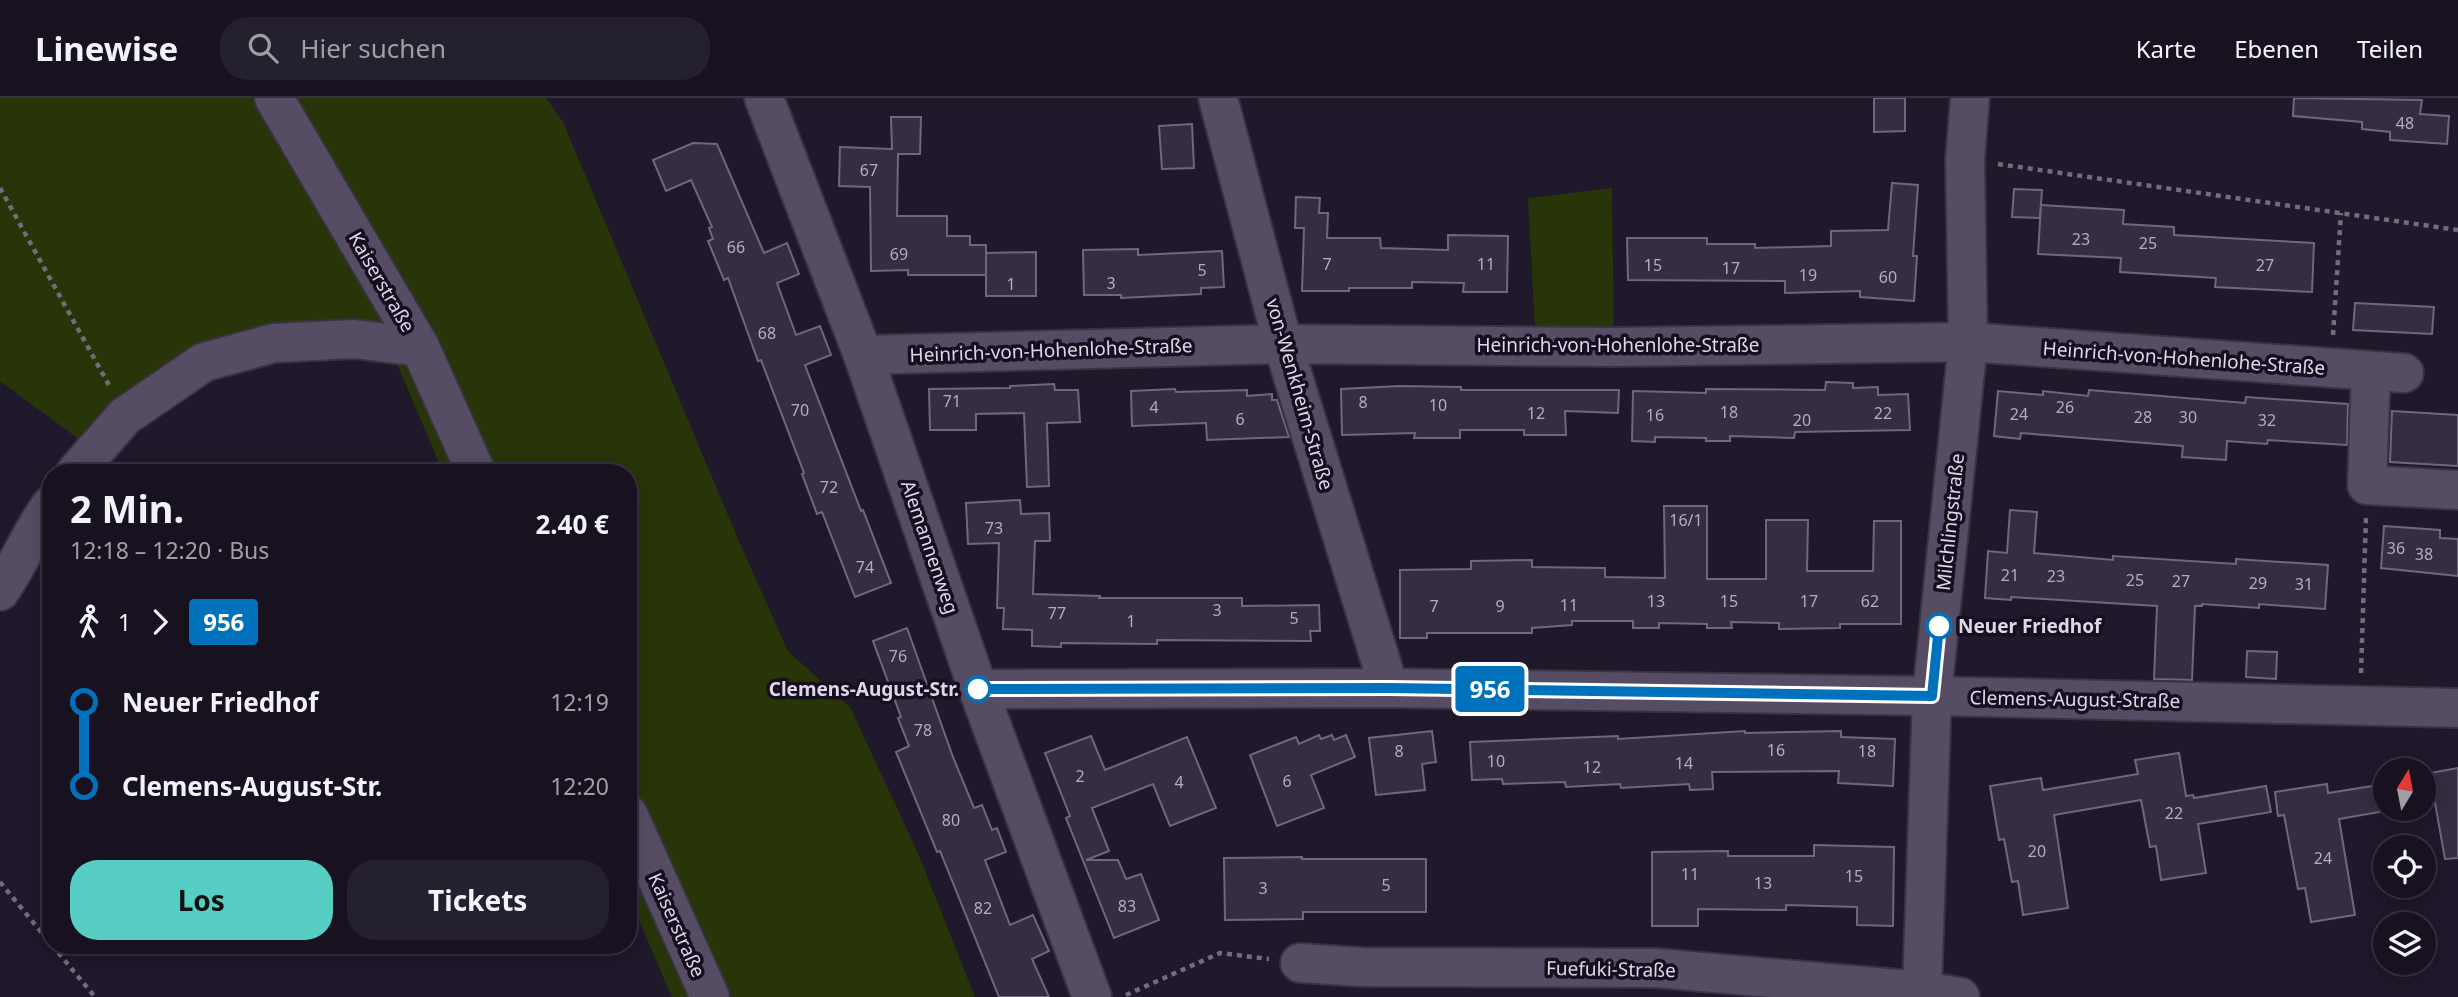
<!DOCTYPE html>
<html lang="de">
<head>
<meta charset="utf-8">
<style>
	body { margin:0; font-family:"Noto Sans",sans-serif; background:#25202d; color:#f1f3f6; height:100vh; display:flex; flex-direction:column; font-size:26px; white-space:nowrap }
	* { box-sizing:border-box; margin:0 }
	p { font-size:23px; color:#9f9ea5 }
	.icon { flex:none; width:38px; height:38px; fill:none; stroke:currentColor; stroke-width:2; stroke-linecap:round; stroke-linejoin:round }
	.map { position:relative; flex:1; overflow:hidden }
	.details { position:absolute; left:42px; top:366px; width:595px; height:490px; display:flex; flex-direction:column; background:#181220; border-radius:28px; box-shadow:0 4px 18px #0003,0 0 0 2px #36323e }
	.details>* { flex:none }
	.badge { padding:0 14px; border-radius:5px; font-size:24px; line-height:46px }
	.needle { width:46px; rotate:10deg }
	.fabs { position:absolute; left:2373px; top:660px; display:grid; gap:14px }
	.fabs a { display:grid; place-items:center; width:63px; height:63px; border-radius:50%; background:#181220; box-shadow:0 4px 18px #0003,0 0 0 2px #36323e; font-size:35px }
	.map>.badge { position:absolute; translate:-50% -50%; box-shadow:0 0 0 4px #fff }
	.legs { display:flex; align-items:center; gap:10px; height:77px; padding:0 28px; font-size:23px }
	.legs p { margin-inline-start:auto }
	.headline { display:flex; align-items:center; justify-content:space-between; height:119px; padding:0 28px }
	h1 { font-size:38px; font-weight:700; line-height:52px }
	.primary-button { display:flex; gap:14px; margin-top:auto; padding:14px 28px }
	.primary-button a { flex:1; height:80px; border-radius:28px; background:#56cec4; color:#111; font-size:28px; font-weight:700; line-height:80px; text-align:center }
	.primary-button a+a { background:#25202d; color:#f1f3f6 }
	ul { padding:0 28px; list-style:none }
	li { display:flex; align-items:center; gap:24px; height:84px; font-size:26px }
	li i { display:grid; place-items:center; width:10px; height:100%; margin:0 9px; background:currentColor }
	li i::after { content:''; width:18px; height:18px; margin:-9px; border:5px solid; border-radius:50%; background:#181220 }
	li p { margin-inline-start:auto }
	li:first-child i { background:linear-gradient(#0000 50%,currentColor 0) }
	li:last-child i { background:linear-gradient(currentColor 50%,#0000 0) }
	header { display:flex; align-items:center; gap:42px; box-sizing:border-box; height:98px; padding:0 35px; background:#181220; border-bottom:2px solid #36323e }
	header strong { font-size:33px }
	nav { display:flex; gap:38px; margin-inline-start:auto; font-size:24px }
	.search { width:490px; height:63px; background:#25202d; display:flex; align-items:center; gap:18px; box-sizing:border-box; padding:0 24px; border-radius:28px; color:#9f9ea5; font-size:26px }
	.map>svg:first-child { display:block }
</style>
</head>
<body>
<header>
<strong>Linewise</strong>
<div class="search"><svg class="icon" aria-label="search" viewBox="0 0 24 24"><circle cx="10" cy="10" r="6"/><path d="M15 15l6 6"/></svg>Hier suchen</div>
<nav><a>Karte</a><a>Ebenen</a><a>Teilen</a></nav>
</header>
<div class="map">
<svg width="2458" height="899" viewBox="0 0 2458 899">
	<rect width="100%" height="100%" fill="#20182b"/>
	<g fill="#283508">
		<polygon points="0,0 546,0 563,24 738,441 788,553 850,609 917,753 975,899 672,899 628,797 628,374 443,374 388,245 204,264 95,353 0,283"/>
		<polygon points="1612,90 1614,249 1536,248 1528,100"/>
	</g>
	<g fill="#352d41" stroke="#70677e" stroke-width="2">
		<polygon points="1874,0 1905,0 1905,33 1874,34"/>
		<polygon points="2294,0 2422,2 2420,16 2449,18 2447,46 2390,42 2390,34 2362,31 2362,24 2293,18"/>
		<polygon points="891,19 921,19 920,56 898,56 897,118 947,118 947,138 970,138 970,147 986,147 986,177 908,177 908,172 871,173 870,89 839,88 840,49 892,51"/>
		<polygon points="1192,26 1194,70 1162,71 1159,28"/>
		<polygon points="693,45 717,46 764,155 787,145 799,176 777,185 796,237 820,228 831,257 805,267 861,413 863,412 891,485 855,499 822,414 817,416 802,376 804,375 761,262 758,263 728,180 724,182 708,143 713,141 709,130 712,129 691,82 666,93 653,62"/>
		<polygon points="1892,85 1918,87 1913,158 1917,158 1914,203 1860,199 1860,193 1785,195 1785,183 1628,182 1627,140 1707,140 1707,146 1755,146 1755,150 1831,148 1831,133 1888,132"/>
		<polygon points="2014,91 2042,92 2040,120 2012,119"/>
		<polygon points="1296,99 1320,100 1319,115 1328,115 1327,140 1380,140 1381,150 1448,152 1448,137 1508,138 1507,194 1463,194 1464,185 1412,184 1412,190 1349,190 1349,193 1302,193 1304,130 1295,130"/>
		<polygon points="2041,107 2124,112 2123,126 2174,129 2174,137 2314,145 2312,194 2215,189 2216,180 2120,174 2121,160 2038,156"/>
		<polygon points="1138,151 1138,157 1222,153 1224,189 1201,190 1201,196 1121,200 1121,197 1084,197 1083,152"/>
		<polygon points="1036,154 1036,198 986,198 986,155"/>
		<polygon points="2355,205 2434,209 2432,236 2353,232"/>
		<polygon points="1826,284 1853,285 1853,290 1878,289 1878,297 1908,296 1910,332 1795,334 1794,340 1730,338 1730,343 1706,343 1706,340 1655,339 1655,344 1632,343 1633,293 1706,295 1706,291 1825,292"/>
		<polygon points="1054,286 1055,292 1078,292 1080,324 1047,325 1049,388 1027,389 1024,315 976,316 976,332 930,332 929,291 1010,290 1010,288"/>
		<polygon points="1400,288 1461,289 1461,292 1619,292 1618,315 1565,313 1566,337 1524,337 1524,332 1460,332 1460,340 1414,340 1415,335 1342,337 1341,291"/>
		<polygon points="1175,291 1176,294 1247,292 1247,298 1272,296 1272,302 1277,302 1289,339 1207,342 1206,325 1132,328 1131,293"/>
		<polygon points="2089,292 2245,305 2246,299 2348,306 2347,347 2268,342 2267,346 2227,343 2226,362 2182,359 2183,348 2021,335 2020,341 1994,338 1998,293 2043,297 2043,293 2088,298"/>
		<polygon points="2392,313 2458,317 2458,368 2390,364"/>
		<polygon points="1020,402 1021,416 1049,415 1050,443 1035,443 1033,496 1100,498 1099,500 1242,500 1242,508 1319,507 1320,533 1310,533 1311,543 1157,542 1157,546 1061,545 1061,549 1032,548 1032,532 1003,531 1004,510 997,510 999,445 968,446 966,405"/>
		<polygon points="1664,408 1707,408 1707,481 1766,481 1766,422 1808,422 1807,473 1873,473 1874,423 1901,423 1901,526 1840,526 1840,530 1779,531 1779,525 1731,524 1732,530 1707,530 1707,526 1659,525 1659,530 1633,530 1633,523 1572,523 1572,527 1532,530 1532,535 1427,535 1427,540 1400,540 1400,472 1471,471 1471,463 1532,462 1532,469 1605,470 1605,479 1665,480"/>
		<polygon points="2010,412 2037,414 2034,455 2113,462 2113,458 2236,466 2236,461 2328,467 2325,511 2259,506 2259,510 2202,506 2202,508 2195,508 2192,582 2154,581 2157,508 2011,499 2011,502 1985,500 1988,453 2007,455"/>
		<polygon points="2384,428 2440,432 2440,440 2458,441 2458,478 2381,470"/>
		<polygon points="907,530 953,659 974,710 982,707 992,732 997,730 1006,754 985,762 1010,827 1033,817 1049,853 1032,861 1049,899 999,899 940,753 937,754 896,654 909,648 898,620 901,619 873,543"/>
		<polygon points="2247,553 2277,554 2276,581 2246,579"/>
		<polygon points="1432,633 1436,664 1422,666 1425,692 1376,697 1369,640"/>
		<polygon points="1745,633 1745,635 1841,633 1841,639 1895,641 1893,688 1838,685 1839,673 1712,674 1713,691 1690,692 1689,686 1621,690 1620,686 1566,689 1565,684 1503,686 1502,681 1472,682 1470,644 1618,638 1618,641"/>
		<polygon points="1319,637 1321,641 1332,637 1334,642 1346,637 1355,659 1311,677 1324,710 1277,728 1250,657 1296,639 1299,646"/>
		<polygon points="1091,638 1105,672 1187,639 1216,710 1170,728 1153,686 1092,710 1109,753 1086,762 1118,762 1126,781 1141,776 1159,822 1114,840 1066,720 1070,718 1045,655"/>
		<polygon points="2179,655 2186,698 2193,697 2194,700 2266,688 2271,714 2198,726 2206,775 2161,782 2156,748 2150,749 2141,702 2054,717 2068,810 2023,817 2018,783 2012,784 2004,741 1999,742 1990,688 2041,680 2043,692 2138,676 2135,662"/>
		<polygon points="2458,670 2458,760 2445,761 2435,705 2424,707 2424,676"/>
		<polygon points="2327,686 2328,695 2385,686 2385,710 2402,710 2339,721 2355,817 2311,824 2305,790 2298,791 2284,717 2278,718 2275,694"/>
		<polygon points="1814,747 1894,749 1893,828 1857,827 1857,809 1786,807 1786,812 1698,811 1698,828 1652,828 1652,754 1728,753 1728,758 1814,758"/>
		<polygon points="1302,759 1302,761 1426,761 1426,814 1303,814 1303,821 1225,822 1224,760"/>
	</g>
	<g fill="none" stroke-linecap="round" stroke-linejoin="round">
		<defs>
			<g id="minor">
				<polyline points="274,0 420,249 476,374"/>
				<polyline points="764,0 863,257 978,591 1092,899"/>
				<polyline points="1218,0 1283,246 1389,590"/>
				<polyline points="863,257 1283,246 1614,249 1968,244 2404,275"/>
				<polyline points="2371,274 2367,387 2458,392"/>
				<polyline points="76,374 125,318 204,264 274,245 354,241 420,249"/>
				<path d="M0,493C19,466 31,434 51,407"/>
				<polyline points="978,591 1389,590 1932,598 2458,610"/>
				<polyline points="628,716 710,899"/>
				<polyline points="1300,865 1362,869 1656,870 1922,893 1922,899"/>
				<polyline points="1960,899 1922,893 1932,598 1968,244 1965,61 1970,0"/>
			</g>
		</defs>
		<use href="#minor" stroke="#383341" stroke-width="42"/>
		<g stroke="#736c7d" stroke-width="4.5" stroke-dasharray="5 5" stroke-linecap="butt">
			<polyline points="1998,66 2458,132"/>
			<polyline points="0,90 110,289"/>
			<polyline points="2333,237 2341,115"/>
			<polyline points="2361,575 2366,419"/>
			<polyline points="0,784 51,846"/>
			<polyline points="52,847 95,899"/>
			<polyline points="1126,897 1220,855 1269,861"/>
		</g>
		<use href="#minor" stroke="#564d64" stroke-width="38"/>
	</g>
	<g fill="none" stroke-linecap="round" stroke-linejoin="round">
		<defs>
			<polyline id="line-1" points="978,591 1389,590 1932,598 1939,528"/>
		</defs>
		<use href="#line-1" stroke="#fff" stroke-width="16"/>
		<use href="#line-1" stroke="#0072bc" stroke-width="10"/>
	</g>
	<g fill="#fff" stroke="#0072bc" stroke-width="3.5">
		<circle cx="1939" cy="528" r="12"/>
		<circle cx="978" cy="591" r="12"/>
	</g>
	<g text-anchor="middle" stroke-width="7" stroke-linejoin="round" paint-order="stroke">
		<g font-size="16" fill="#b3adbd">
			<text x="2405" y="31">48</text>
			<text x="869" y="78">67</text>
			<text x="2081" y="147">23</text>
			<text x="2148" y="151">25</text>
			<text x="736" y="155">66</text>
			<text x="899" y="162">69</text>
			<text x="1327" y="172">7</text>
			<text x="1486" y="172">11</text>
			<text x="1653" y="173">15</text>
			<text x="2265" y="173">27</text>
			<text x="1731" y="176">17</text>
			<text x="1202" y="178">5</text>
			<text x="1808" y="183">19</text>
			<text x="1888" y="185">60</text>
			<text x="1111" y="191">3</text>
			<text x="1011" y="192">1</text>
			<text x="767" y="241">68</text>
			<text x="952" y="309">71</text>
			<text x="1363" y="310">8</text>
			<text x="1438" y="313">10</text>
			<text x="1154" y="315">4</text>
			<text x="2065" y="315">26</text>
			<text x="800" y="318">70</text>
			<text x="1729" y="320">18</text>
			<text x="1536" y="321">12</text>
			<text x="1883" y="321">22</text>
			<text x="2019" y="322">24</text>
			<text x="1655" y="323">16</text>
			<text x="2143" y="325">28</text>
			<text x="2188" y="325">30</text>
			<text x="1240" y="327">6</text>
			<text x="1802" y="328">20</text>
			<text x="2267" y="328">32</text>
			<text x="829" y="395">72</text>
			<text x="1686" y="428">16/1</text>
			<text x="994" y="436">73</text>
			<text x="2396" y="456">36</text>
			<text x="2424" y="462">38</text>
			<text x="865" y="475">74</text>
			<text x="2010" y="483">21</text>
			<text x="2056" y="484">23</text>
			<text x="2135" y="488">25</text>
			<text x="2181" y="489">27</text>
			<text x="2258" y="491">29</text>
			<text x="2304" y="492">31</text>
			<text x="1656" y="509">13</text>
			<text x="1729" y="509">15</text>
			<text x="1809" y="509">17</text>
			<text x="1870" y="509">62</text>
			<text x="1569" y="513">11</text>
			<text x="1434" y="514">7</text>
			<text x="1500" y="514">9</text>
			<text x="1217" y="518">3</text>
			<text x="1057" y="521">77</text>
			<text x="1294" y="526">5</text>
			<text x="1131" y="529">1</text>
			<text x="898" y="564">76</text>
			<text x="923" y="638">78</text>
			<text x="1776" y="658">16</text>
			<text x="1399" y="659">8</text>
			<text x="1867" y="659">18</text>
			<text x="1496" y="669">10</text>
			<text x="1684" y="671">14</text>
			<text x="1592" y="675">12</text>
			<text x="1080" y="684">2</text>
			<text x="1287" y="689">6</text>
			<text x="1179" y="690">4</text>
			<text x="2174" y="721">22</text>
			<text x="951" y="728">80</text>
			<text x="2037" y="759">20</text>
			<text x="2323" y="766">24</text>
			<text x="1690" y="782">11</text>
			<text x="1854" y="784">15</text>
			<text x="1763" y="791">13</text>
			<text x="1386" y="793">5</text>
			<text x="1263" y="796">3</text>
			<text x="1127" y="814">83</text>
			<text x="983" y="816">82</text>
		</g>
		<g font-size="19" fill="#ddd8e6" stroke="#170f21">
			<text transform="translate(382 184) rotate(60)" y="7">Kaiserstraße</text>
			<text x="1618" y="254">Heinrich-von-Hohenlohe-Straße</text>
			<text transform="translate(1051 252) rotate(-2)" y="7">Heinrich-von-Hohenlohe-Straße</text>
			<text transform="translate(2184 260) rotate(4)" y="7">Heinrich-von-Hohenlohe-Straße</text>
			<text transform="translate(1300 296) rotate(74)" y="7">von-Wenkheim-Straße</text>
			<text transform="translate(1950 424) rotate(-84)" y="7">Milchlingstraße</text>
			<text transform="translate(930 449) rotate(71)" y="7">Alemannenweg</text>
			<text transform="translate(2075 601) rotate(1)" y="7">Clemens-August-Straße</text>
			<text transform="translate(677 827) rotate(66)" y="7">Kaiserstraße</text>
			<text transform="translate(1611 871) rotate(1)" y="7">Fuefuki-Straße</text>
		</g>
		<g font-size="19" font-weight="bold" fill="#ddd8e6" stroke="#170f21" text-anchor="start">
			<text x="1958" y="535">Neuer Friedhof</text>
			<text x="959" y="598" text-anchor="end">Clemens-August-Str.</text>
		</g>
	</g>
</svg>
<div class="fabs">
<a><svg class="needle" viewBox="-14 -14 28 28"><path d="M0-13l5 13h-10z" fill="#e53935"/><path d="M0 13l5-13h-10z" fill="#9f9ea5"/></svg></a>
<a><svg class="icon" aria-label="locate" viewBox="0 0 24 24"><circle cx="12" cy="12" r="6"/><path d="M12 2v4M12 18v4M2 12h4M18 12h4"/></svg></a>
<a><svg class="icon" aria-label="layers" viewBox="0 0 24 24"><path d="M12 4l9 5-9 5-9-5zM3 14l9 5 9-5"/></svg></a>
</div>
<b class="badge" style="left:1490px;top:591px;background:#0072bc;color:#fff">956</b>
<section class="details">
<div class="headline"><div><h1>2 Min.</h1><p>12:18 – 12:20 · Bus</p></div><b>2.40 €</b></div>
<div class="legs"><svg class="icon" aria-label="walk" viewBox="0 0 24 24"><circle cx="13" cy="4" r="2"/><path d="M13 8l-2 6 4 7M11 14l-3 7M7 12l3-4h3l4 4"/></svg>1<svg class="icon" aria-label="forward" viewBox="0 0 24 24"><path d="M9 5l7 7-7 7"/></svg><b class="badge" style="background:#0072bc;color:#fff">956</b></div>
<ul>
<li><i style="color:#0072bc"></i><b>Neuer Friedhof</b><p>12:19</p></li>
<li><i style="color:#0072bc"></i><b>Clemens-August-Str.</b><p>12:20</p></li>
</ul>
<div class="primary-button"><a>Los</a><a>Tickets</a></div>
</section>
</div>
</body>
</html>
